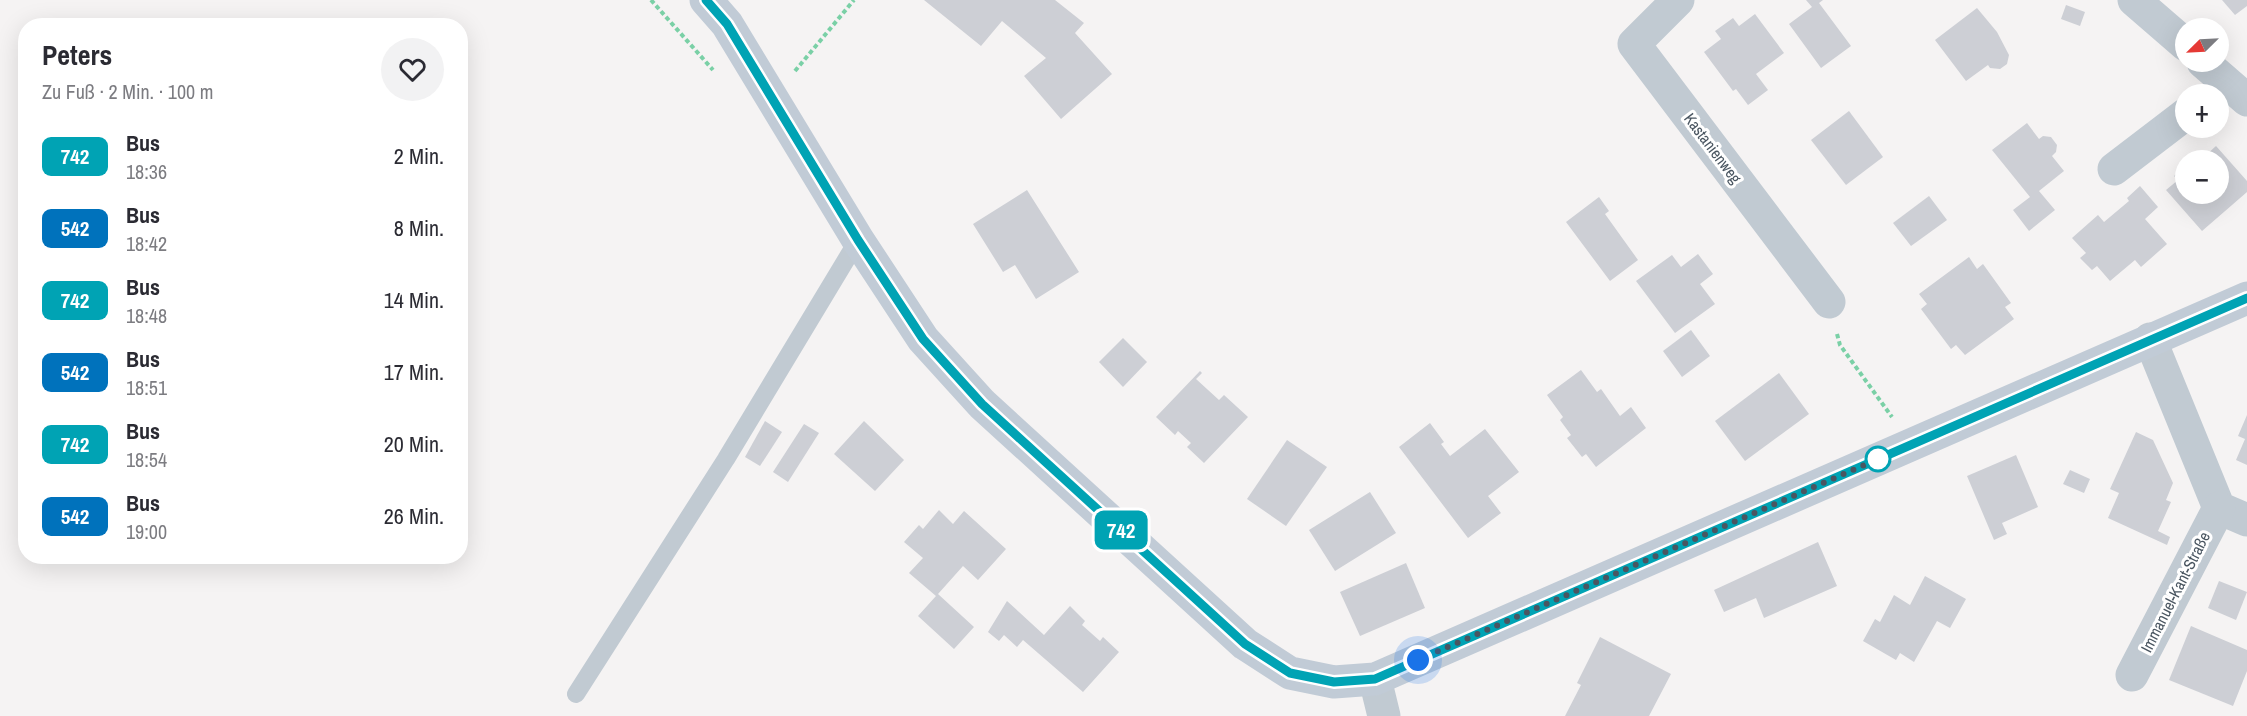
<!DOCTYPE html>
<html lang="de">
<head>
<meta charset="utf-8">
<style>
	body { margin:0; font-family:"Archivo Narrow",sans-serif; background:#f2f2f3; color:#2b2b33; height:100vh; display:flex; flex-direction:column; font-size:22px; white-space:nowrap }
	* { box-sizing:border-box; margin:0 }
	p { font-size:20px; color:#7c7c81 }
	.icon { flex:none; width:33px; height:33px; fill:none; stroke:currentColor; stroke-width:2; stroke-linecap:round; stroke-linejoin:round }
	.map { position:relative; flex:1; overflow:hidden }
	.details { position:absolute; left:18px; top:18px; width:450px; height:546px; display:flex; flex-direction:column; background:#fff; border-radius:24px; box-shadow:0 6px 24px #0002 }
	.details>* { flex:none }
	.badge { padding:0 12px; border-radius:9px; font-size:21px; line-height:39px }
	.needle { width:39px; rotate:246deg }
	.controls { position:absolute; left:2175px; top:18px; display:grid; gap:12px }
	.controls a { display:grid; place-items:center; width:54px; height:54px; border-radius:50%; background:#fff; box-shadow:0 6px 24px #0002; font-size:30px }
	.you { position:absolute; width:30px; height:30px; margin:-15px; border:4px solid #fff; border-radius:50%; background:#1a73e8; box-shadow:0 0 0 9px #1a73e833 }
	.map>.badge { position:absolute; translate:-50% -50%; box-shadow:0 0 0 3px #fff }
	.round { display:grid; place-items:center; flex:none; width:63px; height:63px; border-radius:32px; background:#f2f2f3 }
	.head { display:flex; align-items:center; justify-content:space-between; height:102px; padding:0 24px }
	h1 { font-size:28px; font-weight:700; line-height:45px }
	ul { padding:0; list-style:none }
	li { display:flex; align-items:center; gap:18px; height:72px; padding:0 24px }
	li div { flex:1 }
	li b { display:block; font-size:22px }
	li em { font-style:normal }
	li .badge { min-width:66px; font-weight:700; text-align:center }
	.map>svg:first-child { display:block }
</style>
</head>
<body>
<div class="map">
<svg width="2247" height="716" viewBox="0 0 2247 716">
	<rect width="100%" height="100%" fill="#f5f3f3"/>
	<g fill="#cdcfd5">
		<polygon points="924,0 1055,0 1084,23 1075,33 1112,74 1061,119 1024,76 1046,58 1002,21 981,46"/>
		<polygon points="1806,0 1823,0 1819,3 1851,46 1821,68 1789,24 1812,7"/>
		<polygon points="2222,0 2247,0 2247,6 2235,15"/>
		<polygon points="2066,5 2085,12 2080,26 2061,19"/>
		<polygon points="1977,8 1997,32 2009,55 2007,64 2000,69 1990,68 1988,65 1966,81 1935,40"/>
		<polygon points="1755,14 1784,53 1756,74 1768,90 1748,105 1736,89 1733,91 1704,52 1721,39 1715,31 1733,18 1739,26"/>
		<polygon points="1849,111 1883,157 1846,185 1811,140"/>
		<polygon points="2027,123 2039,139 2043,136 2051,137 2057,145 2056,152 2052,156 2064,171 2039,191 2055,210 2029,231 2013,210 2030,197 1992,150"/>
		<polygon points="2216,146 2247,181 2247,192 2202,231 2166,190 2178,180 2174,176 2186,166 2186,194 2218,194 2218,160 2192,160 2201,152 2205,156"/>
		<polygon points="2140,186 2158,207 2145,219 2167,244 2141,267 2135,260 2110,281 2097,266 2092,270 2080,258 2086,253 2072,238 2098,215 2104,222 2129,201 2127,198"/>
		<polygon points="1027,190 1079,272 1036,299 1015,265 1003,272 973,224"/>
		<polygon points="1929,196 1947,220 1911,246 1893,223"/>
		<polygon points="1599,197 1609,211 1605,214 1638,260 1610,281 1566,222"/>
		<polygon points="1698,254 1713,274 1700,284 1715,304 1675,333 1636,281 1672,255 1681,267"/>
		<polygon points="1969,257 1977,269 1983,264 2011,303 2005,307 2014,319 1965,355 1956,345 1951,349 1921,309 1927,304 1919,294"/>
		<polygon points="1691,330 1710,356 1682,377 1663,351"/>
		<polygon points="1123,338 1147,362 1123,387 1099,362"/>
		<polygon points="1581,370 1597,392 1601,389 1620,416 1631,407 1646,428 1596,467 1586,454 1582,457 1567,438 1571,435 1560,420 1563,417 1547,395"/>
		<polygon points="1200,371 1202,373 1196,379 1219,400 1224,395 1248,417 1204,463 1187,447 1191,443 1178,431 1175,435 1156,417"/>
		<polygon points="1779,373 1809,414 1745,461 1715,421"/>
		<polygon points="2247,415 2247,465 2236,460 2245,439 2238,436"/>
		<polygon points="765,421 782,432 760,466 745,457"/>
		<polygon points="864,421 904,460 875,491 834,454"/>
		<polygon points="1430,423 1444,442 1441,444 1450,456 1485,429 1519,472 1488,496 1501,513 1468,538 1399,447"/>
		<polygon points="804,424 819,433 788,482 773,472"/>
		<polygon points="2136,432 2153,440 2173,483 2166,500 2171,502 2158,531 2170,537 2167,545 2108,518 2119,493 2110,489"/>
		<polygon points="1287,440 1327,467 1286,526 1247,499"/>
		<polygon points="2016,455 2038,507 2002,523 2007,534 1994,540 1967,476"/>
		<polygon points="2070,470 2090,479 2084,493 2063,484"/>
		<polygon points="1370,492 1396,533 1335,571 1309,530"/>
		<polygon points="939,510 953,524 964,511 1006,549 978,580 963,566 938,594 974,627 954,649 918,616 936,596 909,573 923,558 904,542 919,525 923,529"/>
		<polygon points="1818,542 1837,586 1764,618 1756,598 1724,612 1714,590"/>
		<polygon points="1406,563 1425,608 1360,636 1340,592"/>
		<polygon points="1925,576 1966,599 1950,628 1937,621 1914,662 1900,653 1896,660 1863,641 1875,619 1880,622 1894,595 1910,605"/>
		<polygon points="2219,581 2247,592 2236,620 2208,608"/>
		<polygon points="1007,601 1044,635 1070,606 1085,621 1082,625 1100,641 1103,637 1119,652 1083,692 1023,640 1017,647 1004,635 999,641 988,632"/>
		<polygon points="2191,626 2247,650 2247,671 2233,706 2169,680"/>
		<polygon points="1600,637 1671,674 1649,716 1565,716 1581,685 1577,683"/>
	</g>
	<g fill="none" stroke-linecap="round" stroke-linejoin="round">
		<g stroke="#7ad0a6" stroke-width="4" stroke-dasharray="4.5 3" stroke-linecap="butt">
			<polyline points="651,0 713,70"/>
			<polyline points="795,71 854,0"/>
			<polyline points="1837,334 1840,345 1892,417"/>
		</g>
		<polyline stroke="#c1cad2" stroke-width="18" points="576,694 726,459 858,240"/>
		<g stroke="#c1cad2" stroke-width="33">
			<polyline points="1678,0 1634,44 1829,302"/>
			<polyline points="2134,0 2186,45"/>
			<polyline points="2203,62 2247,100"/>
			<polyline points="2114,169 2186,114"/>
			<polyline points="2150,339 2219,508 2247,520"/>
			<polyline points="2132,675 2219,508"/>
			<polyline points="1375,679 1384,716"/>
		</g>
		<polyline stroke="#c1cbd6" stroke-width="33" points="706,0 727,24 858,240 923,339 982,404 1245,644 1290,673 1334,682 1375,679 2247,298"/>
	</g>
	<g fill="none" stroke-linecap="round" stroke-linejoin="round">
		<defs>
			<polyline id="line" points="706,0 727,24 858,240 923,339 982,404 1245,644 1290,673 1334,682 1375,679 2247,298"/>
		</defs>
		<use href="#line" stroke="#fff" stroke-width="14"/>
		<use href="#line" stroke="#00a3b4" stroke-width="9"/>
		<polyline stroke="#4a5661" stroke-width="6" stroke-dasharray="0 10.8" points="1418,660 1878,459"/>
	</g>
	<circle fill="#fff" stroke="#00a3b4" stroke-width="3" cx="1878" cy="459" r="12"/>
	<g text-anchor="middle" stroke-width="6" stroke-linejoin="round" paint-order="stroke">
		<g font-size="16" fill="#4a5661" stroke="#fff">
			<text transform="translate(1713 148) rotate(53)" y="6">Kastanienweg</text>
			<text transform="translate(2175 592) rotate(-63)" y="6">Immanuel-Kant-Straße</text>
		</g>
	</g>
</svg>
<div class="controls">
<a><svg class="needle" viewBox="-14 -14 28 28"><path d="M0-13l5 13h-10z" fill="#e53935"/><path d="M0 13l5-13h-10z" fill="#7c7c81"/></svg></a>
<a>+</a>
<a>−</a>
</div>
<div class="you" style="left:1418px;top:660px"></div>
<b class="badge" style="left:1121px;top:530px;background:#00a3b4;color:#fff">742</b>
<section class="details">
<div class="head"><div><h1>Peters</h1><p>Zu Fuß · 2 Min. · 100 m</p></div><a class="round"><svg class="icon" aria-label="heart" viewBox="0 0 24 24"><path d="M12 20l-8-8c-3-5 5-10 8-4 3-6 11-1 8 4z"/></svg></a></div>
<ul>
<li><span class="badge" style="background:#00a3b4;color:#fff">742</span><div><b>Bus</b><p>18:36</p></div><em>2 Min.</em></li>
<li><span class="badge" style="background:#0072bc;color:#fff">542</span><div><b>Bus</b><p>18:42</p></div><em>8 Min.</em></li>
<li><span class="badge" style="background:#00a3b4;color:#fff">742</span><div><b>Bus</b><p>18:48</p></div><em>14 Min.</em></li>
<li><span class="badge" style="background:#0072bc;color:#fff">542</span><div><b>Bus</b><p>18:51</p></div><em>17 Min.</em></li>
<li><span class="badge" style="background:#00a3b4;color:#fff">742</span><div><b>Bus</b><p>18:54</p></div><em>20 Min.</em></li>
<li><span class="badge" style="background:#0072bc;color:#fff">542</span><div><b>Bus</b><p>19:00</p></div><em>26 Min.</em></li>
</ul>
</section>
</div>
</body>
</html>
